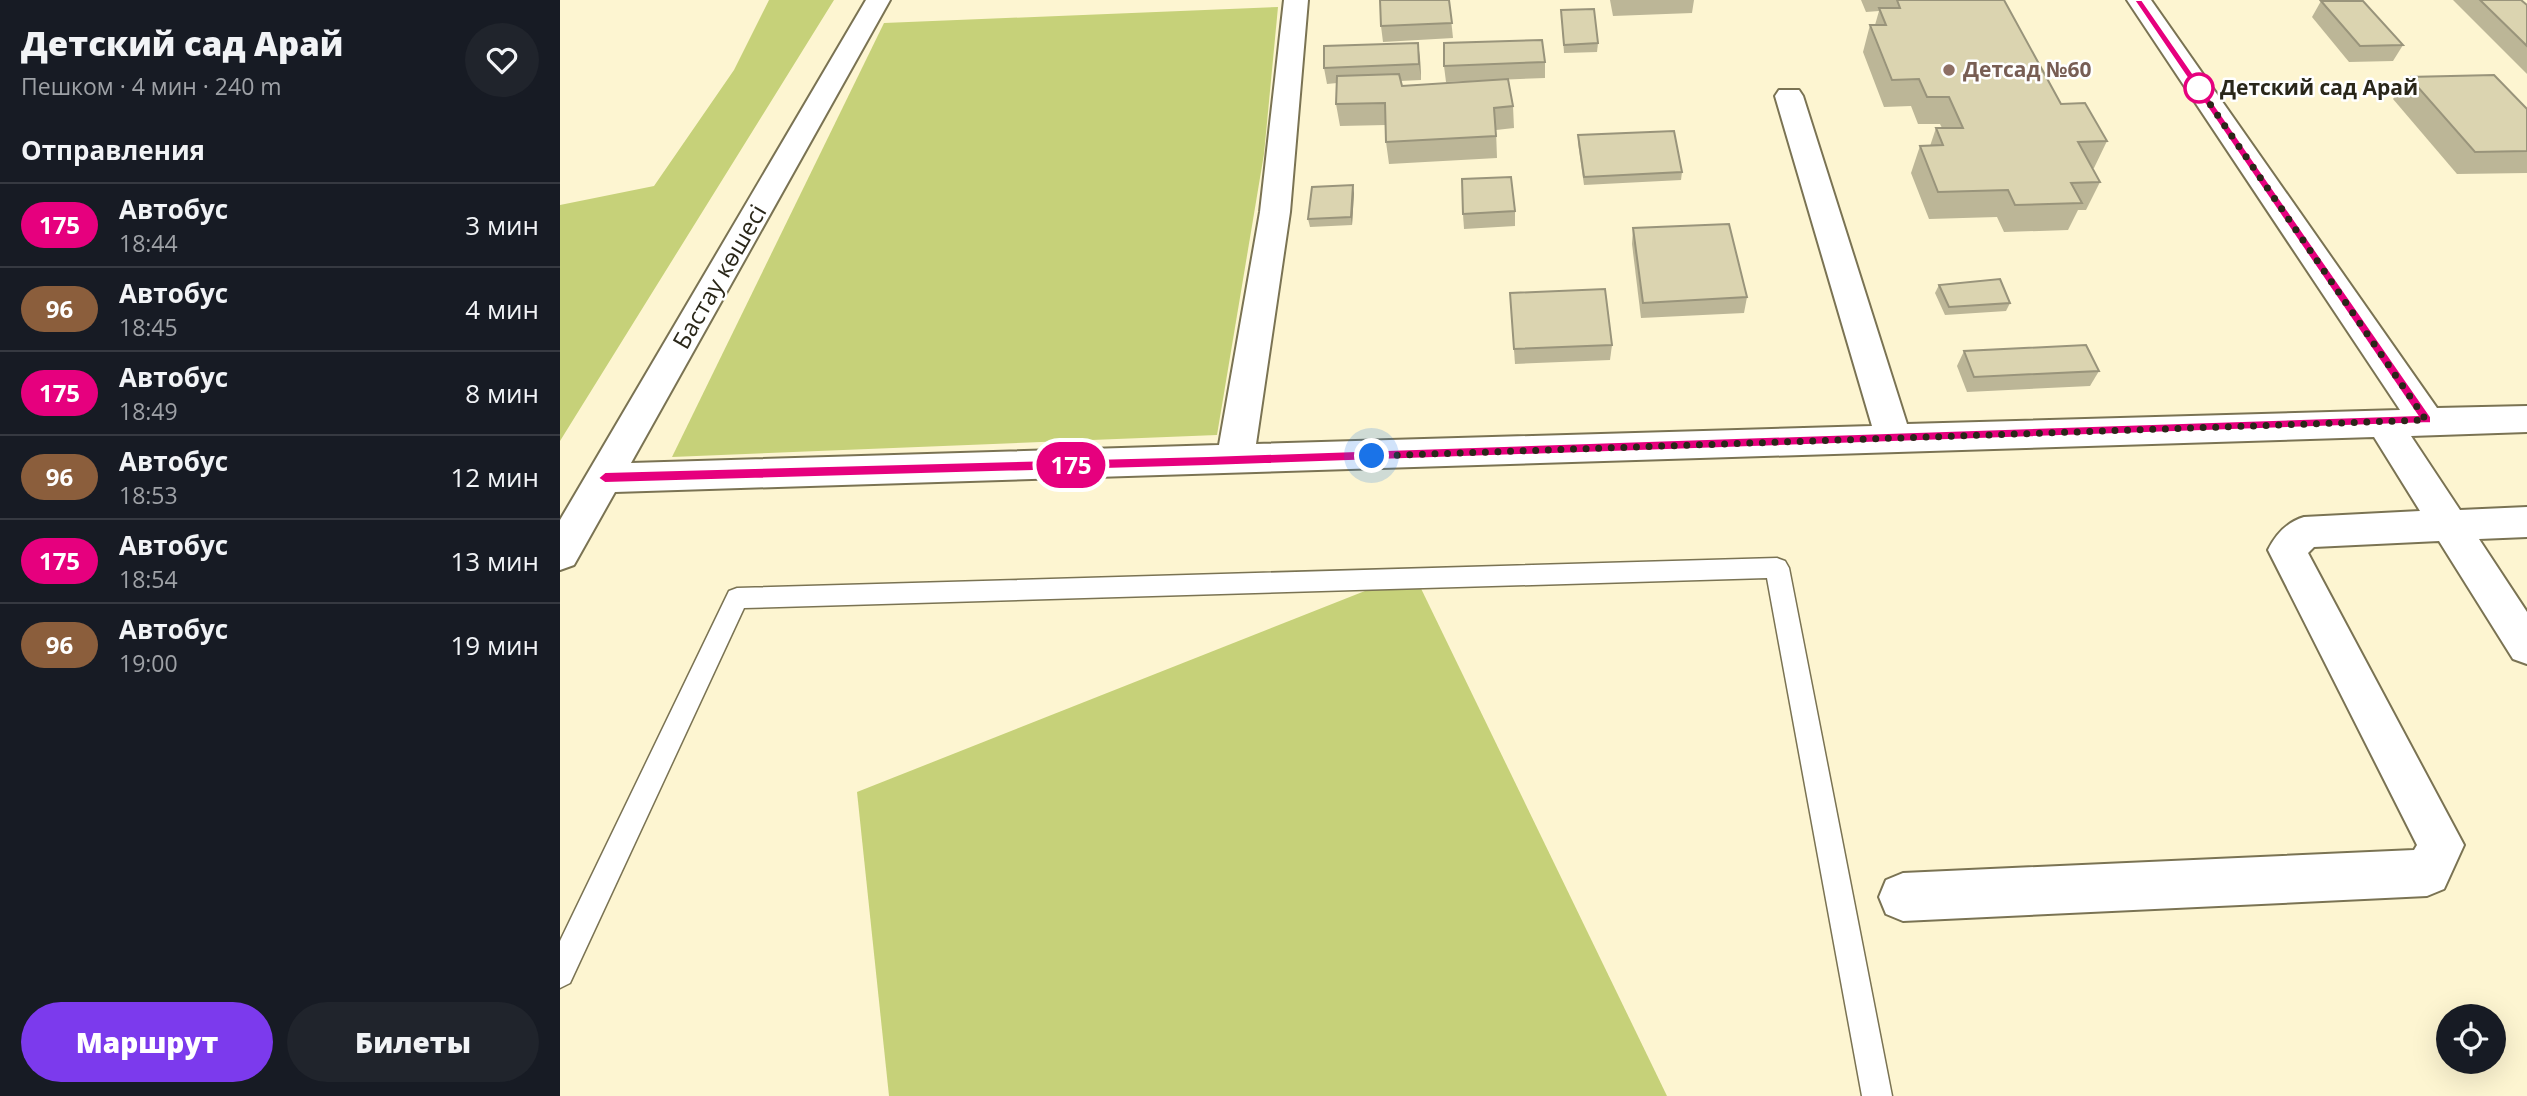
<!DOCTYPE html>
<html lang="ru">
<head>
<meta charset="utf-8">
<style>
	body { margin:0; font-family:"Open Sans",sans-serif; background:#20242c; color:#f1f3f6; height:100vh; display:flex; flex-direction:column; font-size:26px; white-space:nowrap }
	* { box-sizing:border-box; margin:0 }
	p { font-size:23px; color:#9ea1a6 }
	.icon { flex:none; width:38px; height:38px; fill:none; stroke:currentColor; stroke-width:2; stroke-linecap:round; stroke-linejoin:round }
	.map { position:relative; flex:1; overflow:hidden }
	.panel { display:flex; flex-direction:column; background:#171b24; width:560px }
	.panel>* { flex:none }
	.badge { padding:0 14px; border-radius:23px; font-size:24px; line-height:46px }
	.tools { position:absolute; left:1876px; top:1004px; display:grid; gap:14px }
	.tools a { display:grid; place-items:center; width:70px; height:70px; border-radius:50%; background:#171b24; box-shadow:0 7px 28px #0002; font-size:35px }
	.you { position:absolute; width:35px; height:35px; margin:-18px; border:5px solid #fff; border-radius:50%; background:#1a73e8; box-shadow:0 0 0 10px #1a73e833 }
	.map>.badge { position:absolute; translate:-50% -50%; box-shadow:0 0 0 4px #fff }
	h2 { padding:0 21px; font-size:26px; line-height:63px }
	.round { display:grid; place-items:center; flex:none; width:74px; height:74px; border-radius:37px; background:#20242c }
	.overview { display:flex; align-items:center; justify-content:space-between; height:119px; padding:0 21px }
	h1 { font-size:33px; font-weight:800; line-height:52px }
	.button { display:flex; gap:14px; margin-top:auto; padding:14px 21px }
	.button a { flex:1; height:80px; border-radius:42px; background:#7c3aed; color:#fff; font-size:28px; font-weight:800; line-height:80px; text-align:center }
	.button a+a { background:#20242c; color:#f1f3f6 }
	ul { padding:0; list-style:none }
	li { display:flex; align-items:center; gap:21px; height:84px; padding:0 21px; border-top:2px solid #363941 }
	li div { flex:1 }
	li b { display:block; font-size:26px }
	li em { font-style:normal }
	li .badge { min-width:77px; font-weight:700; text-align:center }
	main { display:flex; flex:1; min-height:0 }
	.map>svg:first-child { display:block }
</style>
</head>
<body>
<main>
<section class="panel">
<div class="overview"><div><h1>Детский сад Арай</h1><p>Пешком · 4 мин · 240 m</p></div><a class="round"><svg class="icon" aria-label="heart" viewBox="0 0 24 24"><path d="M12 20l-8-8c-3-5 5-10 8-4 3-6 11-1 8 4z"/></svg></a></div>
<h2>Отправления</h2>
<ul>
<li><span class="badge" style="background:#e6007e;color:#fff">175</span><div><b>Автобус</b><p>18:44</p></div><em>3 мин</em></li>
<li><span class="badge" style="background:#8b5e3c;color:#fff">96</span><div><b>Автобус</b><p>18:45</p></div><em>4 мин</em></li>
<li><span class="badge" style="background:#e6007e;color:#fff">175</span><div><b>Автобус</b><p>18:49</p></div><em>8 мин</em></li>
<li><span class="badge" style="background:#8b5e3c;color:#fff">96</span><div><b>Автобус</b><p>18:53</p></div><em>12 мин</em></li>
<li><span class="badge" style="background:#e6007e;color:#fff">175</span><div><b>Автобус</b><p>18:54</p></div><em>13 мин</em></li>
<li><span class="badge" style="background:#8b5e3c;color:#fff">96</span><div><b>Автобус</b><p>19:00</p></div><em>19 мин</em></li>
</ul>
<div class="button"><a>Маршрут</a><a>Билеты</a></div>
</section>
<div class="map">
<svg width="1967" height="1096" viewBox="0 0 1967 1096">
	<rect width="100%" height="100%" fill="#fdf5d1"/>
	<g fill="#c6d179">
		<polygon points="209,0 274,0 0,441 0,205 94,186 174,70"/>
		<polygon points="718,7 704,154 657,435 112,457 324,23"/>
		<polygon points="853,572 1107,1096 329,1096 297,792"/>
	</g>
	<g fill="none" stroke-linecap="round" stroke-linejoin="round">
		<defs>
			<polygon id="service" points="1217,558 1225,561 1229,568 1332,1096 1302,1096 1207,578 184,608 10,983 0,988 0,941 169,591 177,588"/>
			<path id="minor" d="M306,0H330L71,463L659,445L700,212L724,0H748L730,212L696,444L1312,426L1215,96L1219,90H1239L1243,96L1347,424L1840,410L1567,0H1591L1877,408L1967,406V432L1851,436L1900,510L1967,507V537L1919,539L1967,612V664L1953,659L1879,541L1754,547L1748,553L1904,845L1884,889L1867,896L1343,921L1326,914L1319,897L1326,880L1343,873L1854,850L1857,845L1708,550C1716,534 1727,522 1744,517L1860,511L1814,437L55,492L14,565L0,570V520Z"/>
		</defs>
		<use href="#service" stroke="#7a7353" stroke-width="3"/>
		<use href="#minor" stroke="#7a7353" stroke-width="4"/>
		<use href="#service" fill="#fff" fill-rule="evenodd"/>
		<use href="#minor" fill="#fff" fill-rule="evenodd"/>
	</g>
	<g fill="#bcb697">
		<polygon points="889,0 893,38 823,42 821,26"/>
		<polygon points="1050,0 1134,0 1132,13 1053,16"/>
		<polygon points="1301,0 1444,0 1501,104 1547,141 1534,168 1532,168 1540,182 1526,210 1518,210 1508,230 1444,232 1437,217 1369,219 1351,173 1360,146 1370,146 1376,128 1382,128 1380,124 1358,124 1351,106 1324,107 1303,52 1310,25 1315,25 1319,11 1306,12"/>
		<polygon points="1893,0 1961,0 1967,5 1967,74"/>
		<polygon points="1761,1 1843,45 1833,61 1789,62 1752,17"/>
		<polygon points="1001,10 1038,43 1037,52 1004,53"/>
		<polygon points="860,58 861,80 840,81 842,86 953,106 954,128 936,130 937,158 829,164 826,142 826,125 780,126 776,104 777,83 767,84 764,68"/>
		<polygon points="985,62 985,78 886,82 884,66"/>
		<polygon points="1849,77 1967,109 1967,173 1897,174 1833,99"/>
		<polygon points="1018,135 1122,172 1121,180 1024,185 1018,143"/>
		<polygon points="794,193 792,225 750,227 748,219"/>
		<polygon points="955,211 955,226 904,229 903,214"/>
		<polygon points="1073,228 1187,297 1184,313 1081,318 1072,244"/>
		<polygon points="1379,285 1450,303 1446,311 1385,315 1375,293"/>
		<polygon points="950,293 1052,345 1050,360 955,364"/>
		<polygon points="1404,351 1539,371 1530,386 1407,392 1397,366"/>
	</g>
	<g fill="#99947b">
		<polygon points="858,43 860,58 861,80 859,64"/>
		<polygon points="793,185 794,193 792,225 791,217"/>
	</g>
	<g fill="#dbd4b0" stroke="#99947b" stroke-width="2">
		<polygon points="820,0 889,0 892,23 821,26"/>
		<polygon points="1337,0 1444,0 1501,104 1525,103 1547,141 1518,142 1540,182 1511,183 1522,203 1455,205 1448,190 1378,192 1360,146 1383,145 1376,128 1403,128 1389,97 1367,97 1359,79 1332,80 1310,25 1326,25 1319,8 1340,8"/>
		<polygon points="1920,0 1961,0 1967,5 1967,46"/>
		<polygon points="1761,1 1803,1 1843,45 1800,46"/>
		<polygon points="1034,9 1038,43 1004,45 1001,10"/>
		<polygon points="982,40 985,62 884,66 884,43"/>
		<polygon points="858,43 859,64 764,68 764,46"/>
		<polygon points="839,74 842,86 948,79 953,106 934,108 936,136 826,142 825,103 776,104 777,76"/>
		<polygon points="1934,75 1967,109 1967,151 1915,152 1849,77"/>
		<polygon points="1114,131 1122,172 1024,177 1018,135"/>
		<polygon points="951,177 955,211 903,214 902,179"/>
		<polygon points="793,185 791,217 748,219 752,187"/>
		<polygon points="1169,224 1187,297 1083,303 1073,228"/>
		<polygon points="1440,279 1450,303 1389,307 1379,285"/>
		<polygon points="1045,289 1052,345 954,349 950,293"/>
		<polygon points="1526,345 1539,371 1414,377 1404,351"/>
	</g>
	<polygon fill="#e6007e" stroke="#fff" stroke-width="2" points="1574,0 1582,0 1871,417 1871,423 648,466 45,483 38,478 45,472 648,456 1857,415"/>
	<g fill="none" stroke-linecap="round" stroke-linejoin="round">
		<polyline stroke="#2a2719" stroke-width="7" stroke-dasharray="0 12.6" points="812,456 1866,420 1639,88"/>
	</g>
	<circle fill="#8d6e63" stroke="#fff" stroke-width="2.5" cx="1389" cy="70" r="7"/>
	<circle fill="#fff" stroke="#e6007e" stroke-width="3.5" cx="1639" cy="88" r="14"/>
	<g text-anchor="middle" stroke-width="5" stroke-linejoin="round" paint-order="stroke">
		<g font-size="21" font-weight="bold" fill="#785e54" stroke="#fff" text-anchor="start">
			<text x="1403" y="77">Детсад №60</text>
		</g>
		<g font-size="21" font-weight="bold" fill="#2a2719" stroke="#fff" text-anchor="start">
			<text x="1660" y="95">Детский сад Арай</text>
		</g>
		<g font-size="24" fill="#2a2719" stroke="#fff">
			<text transform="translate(160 277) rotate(-60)" y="8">Бастау көшесі</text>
		</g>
	</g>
</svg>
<div class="tools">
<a><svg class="icon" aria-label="locate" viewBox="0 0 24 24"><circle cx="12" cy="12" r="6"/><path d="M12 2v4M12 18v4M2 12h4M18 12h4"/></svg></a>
</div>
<div class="you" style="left:812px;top:456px"></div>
<b class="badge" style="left:511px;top:465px;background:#e6007e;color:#fff">175</b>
</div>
</main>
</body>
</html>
